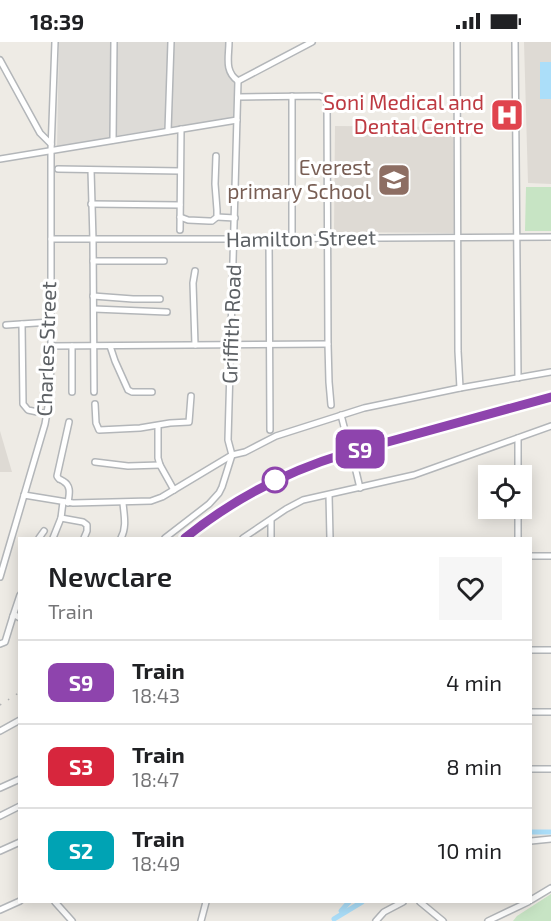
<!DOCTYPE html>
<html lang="en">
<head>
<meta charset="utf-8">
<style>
	body { margin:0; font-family:"Exo 2",sans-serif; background:#f6f6f6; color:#202124; height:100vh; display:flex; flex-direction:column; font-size:22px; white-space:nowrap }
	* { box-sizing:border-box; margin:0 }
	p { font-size:20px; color:#757577 }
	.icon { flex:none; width:33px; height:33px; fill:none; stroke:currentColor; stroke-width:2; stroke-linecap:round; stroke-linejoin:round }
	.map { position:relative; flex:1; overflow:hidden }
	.panel { position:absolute; left:18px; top:495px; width:514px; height:366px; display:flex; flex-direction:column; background:#fff; border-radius:0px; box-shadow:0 3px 15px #0003 }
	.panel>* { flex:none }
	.badge { padding:0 12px; border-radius:9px; font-size:21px; line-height:39px }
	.controls { position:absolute; left:478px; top:423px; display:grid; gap:12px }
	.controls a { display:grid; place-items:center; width:54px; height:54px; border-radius:0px; background:#fff; box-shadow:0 3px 15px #0003; font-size:30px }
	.map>.badge { position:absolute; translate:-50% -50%; box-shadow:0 0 0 3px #fff }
	.round { display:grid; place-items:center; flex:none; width:63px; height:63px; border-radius:0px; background:#f6f6f6 }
	.overview { display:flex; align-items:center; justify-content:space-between; height:102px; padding:0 30px }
	h1 { font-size:28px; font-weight:600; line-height:45px }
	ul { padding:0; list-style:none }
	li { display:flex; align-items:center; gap:18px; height:84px; padding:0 30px; border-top:2px solid #e0e0e0 }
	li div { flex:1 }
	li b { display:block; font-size:22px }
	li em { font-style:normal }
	li .badge { min-width:66px; font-weight:700; text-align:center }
	.status { display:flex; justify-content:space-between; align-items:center; height:42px; padding:0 30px; background:#fff; direction:ltr }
	.status svg { height:16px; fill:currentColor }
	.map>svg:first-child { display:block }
</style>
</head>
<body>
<div class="status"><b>18:39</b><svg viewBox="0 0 49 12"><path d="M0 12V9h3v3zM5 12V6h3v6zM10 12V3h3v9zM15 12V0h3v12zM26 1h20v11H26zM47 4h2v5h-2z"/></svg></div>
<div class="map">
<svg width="551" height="879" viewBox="0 0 551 879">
	<rect width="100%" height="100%" fill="#eeebe5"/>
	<polygon fill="#dddbd7" points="59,0 229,0 228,18 235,32 240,34 236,75 115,94 57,106"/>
	<g fill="#dedad4">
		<polygon points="524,0 551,0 551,142 528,141"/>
		<polygon points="335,84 453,85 455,191 334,190"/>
		<polygon points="0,389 12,430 0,430"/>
	</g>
	<g fill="#c7e4c4">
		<polygon points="526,145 551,145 551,189 525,189"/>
		<polygon points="551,852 551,879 513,879 517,874"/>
	</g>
	<rect fill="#abdef9" x="540" y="20" width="11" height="37"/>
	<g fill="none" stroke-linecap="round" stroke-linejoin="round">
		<g stroke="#abdef9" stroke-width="5">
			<polyline points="531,790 551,790"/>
			<polyline points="341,869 349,860"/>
			<polyline points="334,877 362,860"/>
		</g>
		<polyline stroke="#cac8c5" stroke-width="5" stroke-dasharray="5 2.5" stroke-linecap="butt" points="348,400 355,425"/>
		<defs>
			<g id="minor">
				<path d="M229,0C229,15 224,29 238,39"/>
				<polyline points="457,0 458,309 460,346"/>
				<polyline points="515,0 518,336"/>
				<polyline points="0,18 40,91 51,102"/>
				<polyline points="238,39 312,0"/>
				<polyline points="292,54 292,196"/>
				<polyline points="238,55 319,54 325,56 327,61 328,302 329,340 331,363"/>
				<polyline points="168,89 171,0"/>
				<polyline points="113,98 114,0"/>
				<polyline points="0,117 237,78"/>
				<polyline points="58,127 180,129"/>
				<polyline points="91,128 93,198 94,350"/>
				<polyline points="91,162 180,163"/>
				<polyline points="180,175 188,178 209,179 212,179 217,175 217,168 215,142 216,114"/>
				<polyline points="217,175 235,176"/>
				<polyline points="180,188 181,87"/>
				<polyline points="51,197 234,197 551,195"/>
				<polyline points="269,197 270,388"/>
				<polyline points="93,219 164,219"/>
				<polyline points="195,229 193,241 195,303"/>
				<polyline points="93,254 133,257 160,257"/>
				<polyline points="94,267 167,270"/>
				<polyline points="22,282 23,362 28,368 47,372"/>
				<polyline points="6,283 51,280"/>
				<polyline points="51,304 328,302"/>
				<polyline points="72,304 72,350"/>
				<polyline points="110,304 115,319 128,348 132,350 152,350"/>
				<polyline points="95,362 96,381 99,388 140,386 170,381 189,380 191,354"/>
				<polyline points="341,373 348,400"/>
				<polyline points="158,384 158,416 160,423 174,448"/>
				<polyline points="518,396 518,434"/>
				<polyline points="95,420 128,424 160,423"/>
				<polyline points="355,425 360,446"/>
				<polyline points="24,453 73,461 151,459 162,455 232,413 245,410 276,394 364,366 460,346 551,330"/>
				<polyline points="329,453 330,496"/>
				<path d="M68,461C69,453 72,444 63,439C57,435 61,440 57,434L69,380"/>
				<polyline points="518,466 518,496"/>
				<polyline points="61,476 83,480 87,483 87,489 84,496"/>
				<polyline points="39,496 44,489"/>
				<polyline points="53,496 61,476 63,460"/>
				<path d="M121,496C127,485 124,473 123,461"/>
				<polyline points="165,496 209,462 219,451 222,445 232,413 228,398 238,39"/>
				<polyline points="243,496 286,467 303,458 414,433 551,384"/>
				<polyline points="271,496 271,478"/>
				<polyline points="531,514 551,514"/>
				<polyline points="0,535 45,382 50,353 51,304 51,109 55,0"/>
				<polyline points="13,574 20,553"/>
				<polyline points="0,602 5,600 13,574 15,573 20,576"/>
				<polyline points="531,608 551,608"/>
				<polyline points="531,670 551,670"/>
				<polyline points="0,689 20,678"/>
				<polyline points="531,727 551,727"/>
				<polyline points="0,746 20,737"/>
				<polyline points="0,774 20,764"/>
				<polyline points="531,799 551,797"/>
				<polyline points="0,809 20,800"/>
				<polyline points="531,858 551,846"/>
				<polyline points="55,860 72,879"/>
				<polyline points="420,860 443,879"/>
				<polyline points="0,868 20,859"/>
				<polyline points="201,879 206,860"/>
				<polyline points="376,879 384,870 403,860"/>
				<polyline points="488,879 528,860"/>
			</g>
		</defs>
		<use href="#minor" stroke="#b3b6b9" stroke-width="8"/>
		<use href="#minor" stroke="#fff" stroke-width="5"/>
		<g stroke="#b3b4b5" stroke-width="1.5" stroke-dasharray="1.5 8" stroke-linecap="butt">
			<path d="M185,496C226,463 272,436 323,418C356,407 390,399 423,390C466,378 508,366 551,355"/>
			<polyline points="0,663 20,650"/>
		</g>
	</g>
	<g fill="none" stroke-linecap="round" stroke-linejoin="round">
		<defs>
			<path id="line" d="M185,496C232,458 285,430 344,412L551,355"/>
		</defs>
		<use href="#line" stroke="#fff" stroke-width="14"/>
		<use href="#line" stroke="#8e44ad" stroke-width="9"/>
	</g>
	<defs>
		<symbol id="hospital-square" viewBox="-11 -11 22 22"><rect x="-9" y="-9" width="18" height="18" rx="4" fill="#e0444e" stroke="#fff"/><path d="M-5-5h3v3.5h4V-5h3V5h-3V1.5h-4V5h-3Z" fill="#fff"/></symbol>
		<symbol id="school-square" viewBox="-11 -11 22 22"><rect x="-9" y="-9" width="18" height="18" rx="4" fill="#8d6e63" stroke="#fff"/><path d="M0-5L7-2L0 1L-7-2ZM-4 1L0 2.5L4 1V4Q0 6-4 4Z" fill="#fff"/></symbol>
	</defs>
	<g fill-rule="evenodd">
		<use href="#hospital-square" x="488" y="54" width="38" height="38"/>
		<use href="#school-square" x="375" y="119" width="38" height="38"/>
	</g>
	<circle fill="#fff" stroke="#8e44ad" stroke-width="3" cx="275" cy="438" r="12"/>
	<g text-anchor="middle" stroke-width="6" stroke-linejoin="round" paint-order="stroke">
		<g font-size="21" fill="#be3a42" stroke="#fff" text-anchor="end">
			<text x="484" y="68">Soni Medical and<tspan x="484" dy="24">Dental Centre</tspan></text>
		</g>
		<g font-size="21" fill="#785e54" stroke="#fff" text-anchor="end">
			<text x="371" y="133">Everest<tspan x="371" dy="24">primary School</tspan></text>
		</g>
		<g font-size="21" fill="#5d6165" stroke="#fff">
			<text transform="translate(301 197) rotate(-1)" y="7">Hamilton Street</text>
			<text transform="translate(232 282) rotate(-88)" y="7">Griffith Road</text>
			<text transform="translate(47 307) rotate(-88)" y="7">Charles Street</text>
		</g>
	</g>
</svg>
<div class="controls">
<a><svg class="icon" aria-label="locate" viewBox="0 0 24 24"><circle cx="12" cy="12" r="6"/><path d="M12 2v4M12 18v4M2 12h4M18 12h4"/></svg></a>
</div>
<b class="badge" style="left:360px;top:407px;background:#8e44ad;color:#fff">S9</b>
<section class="panel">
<div class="overview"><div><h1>Newclare</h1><p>Train</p></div><a class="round"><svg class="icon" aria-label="heart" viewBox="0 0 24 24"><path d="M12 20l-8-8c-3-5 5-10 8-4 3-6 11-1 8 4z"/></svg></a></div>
<ul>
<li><span class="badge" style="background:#8e44ad;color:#fff">S9</span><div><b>Train</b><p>18:43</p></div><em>4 min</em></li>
<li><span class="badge" style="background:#d7263d;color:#fff">S3</span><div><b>Train</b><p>18:47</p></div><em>8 min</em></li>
<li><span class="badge" style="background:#00a3b4;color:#fff">S2</span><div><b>Train</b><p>18:49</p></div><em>10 min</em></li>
</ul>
</section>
</div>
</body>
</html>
